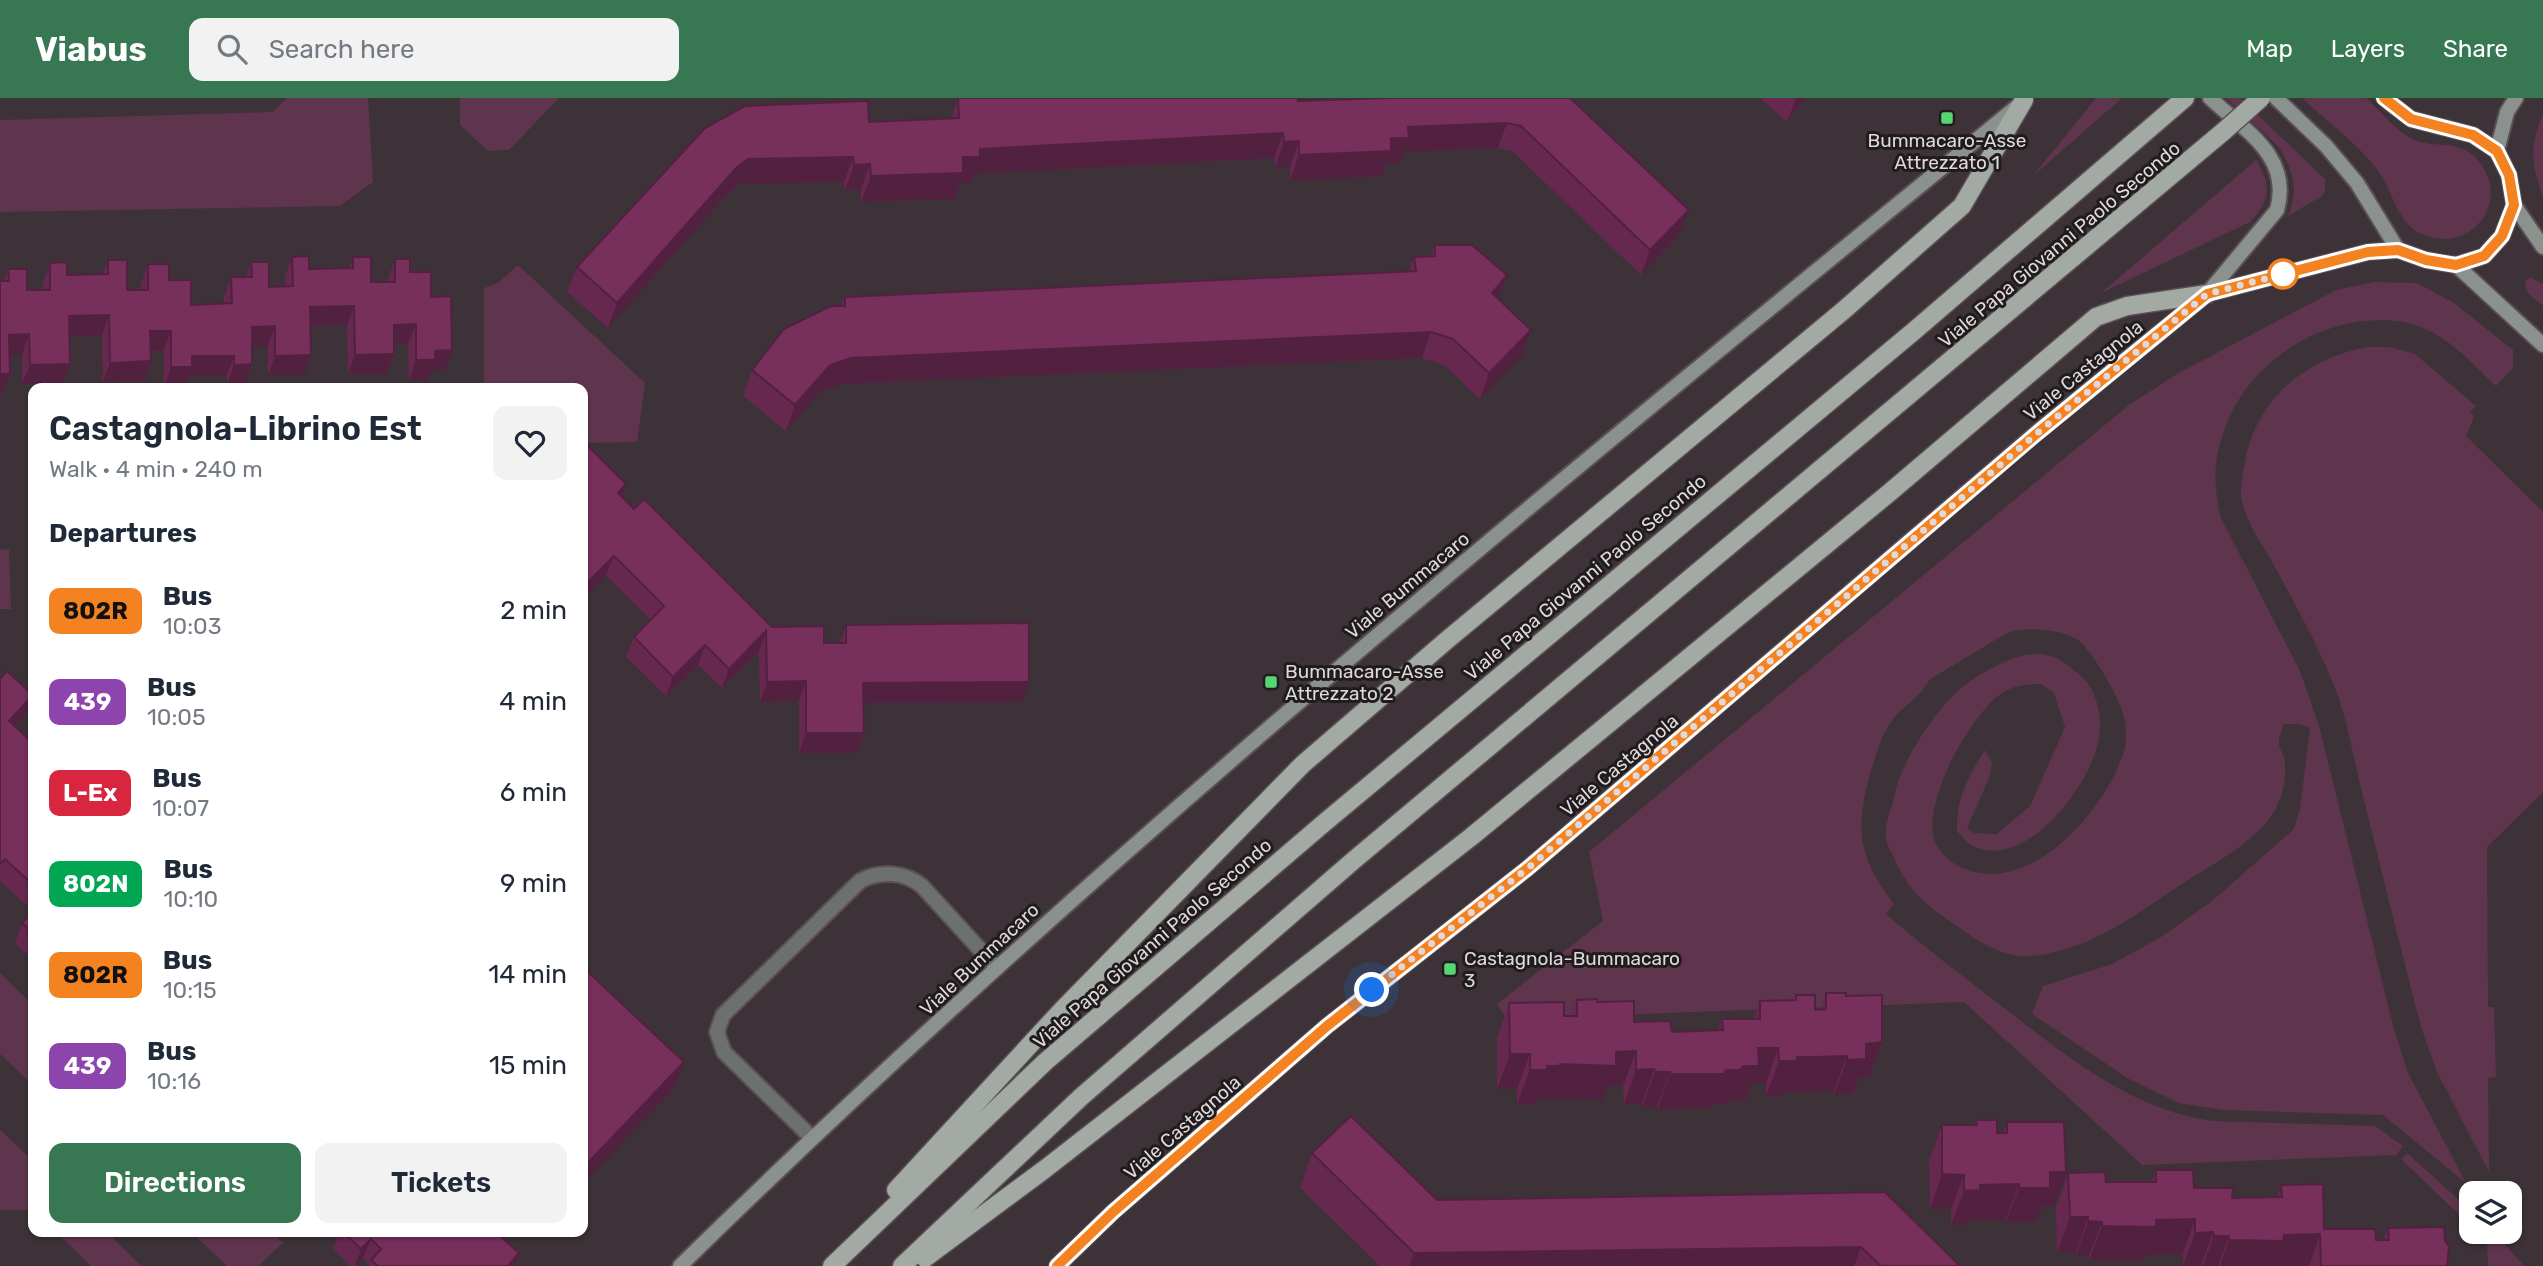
<!DOCTYPE html>
<html lang="en">
<head>
<meta charset="utf-8">
<style>
	body { margin:0; font-family:Rubik,sans-serif; background:#f2f2f3; color:#1f2937; height:100vh; display:flex; flex-direction:column; font-size:26px; white-space:nowrap }
	* { box-sizing:border-box; margin:0 }
	p { font-size:23px; color:#747a83 }
	.icon { flex:none; width:38px; height:38px; fill:none; stroke:currentColor; stroke-width:2; stroke-linecap:round; stroke-linejoin:round }
	.map { position:relative; flex:1; overflow:hidden }
	.sheet { position:absolute; left:28px; top:285px; width:560px; height:854px; display:flex; flex-direction:column; background:#fff; border-radius:14px; box-shadow:0 2px 5px #0004 }
	.sheet>* { flex:none }
	.badge { padding:0 14px; border-radius:10px; font-size:24px; line-height:46px }
	.tools { position:absolute; left:2459px; top:1083px; display:grid; gap:14px }
	.tools a { display:grid; place-items:center; width:63px; height:63px; border-radius:14px; background:#fff; box-shadow:0 2px 5px #0004; font-size:35px }
	.you { position:absolute; width:35px; height:35px; margin:-18px; border:5px solid #fff; border-radius:50%; background:#1a73e8; box-shadow:0 0 0 10px #1a73e833 }
	.map>.badge { position:absolute; translate:-50% -50%; box-shadow:0 0 0 4px #fff }
	h2 { padding:0 21px; font-size:26px; line-height:63px }
	.round { display:grid; place-items:center; flex:none; width:74px; height:74px; border-radius:14px; background:#f2f2f3 }
	.summary { display:flex; align-items:center; justify-content:space-between; height:119px; padding:0 21px }
	h1 { font-size:33px; font-weight:600; line-height:52px }
	.button { display:flex; gap:14px; margin-top:auto; padding:14px 21px }
	.button a { flex:1; height:80px; border-radius:14px; background:#377752; color:#fff; font-size:28px; font-weight:600; line-height:80px; text-align:center }
	.button a+a { background:#f2f2f3; color:#1f2937 }
	ul { padding:0; list-style:none }
	li { display:flex; align-items:center; gap:21px; height:91px; padding:0 21px }
	li div { flex:1 }
	li b { display:block; font-size:26px }
	li em { font-style:normal }
	li .badge { min-width:77px; font-weight:700; text-align:center }
	header { display:flex; align-items:center; gap:42px; box-sizing:border-box; height:98px; padding:0 35px; background:#377752; color:#fff }
	header strong { font-size:33px }
	nav { display:flex; gap:38px; margin-inline-start:auto; font-size:24px }
	.search { width:490px; height:63px; background:#f2f2f3; display:flex; align-items:center; gap:18px; box-sizing:border-box; padding:0 24px; border-radius:14px; color:#747a83; font-size:26px }
	.map>svg:first-child { display:block }
</style>
</head>
<body>
<header>
<strong>Viabus</strong>
<div class="search"><svg class="icon" aria-label="search" viewBox="0 0 24 24"><circle cx="10" cy="10" r="6"/><path d="M15 15l6 6"/></svg>Search here</div>
<nav><a>Map</a><a>Layers</a><a>Share</a></nav>
</header>
<div class="map">
<svg width="2543" height="1168" viewBox="0 0 2543 1168">
	<rect width="100%" height="100%" fill="#3c3238"/>
	<g fill="#5f354e">
		<polygon points="287,0 368,0 373,84 340,108 0,114 0,22 273,14"/>
		<polygon points="460,0 559,0 509,52 488,53 460,27"/>
		<polygon points="2096,0 2122,0 2033,78"/>
		<path d="M2226,0H2240L2325,81V93L2322,98L2288,118C2299,92 2293,71 2278,48Z"/>
		<path d="M2302,0H2366C2381,14 2396,33 2414,42C2435,50 2457,42 2475,59C2516,101 2470,160 2420,135C2398,125 2392,93 2379,74C2360,47 2326,23 2302,0Z"/>
		<path d="M2543,16V99C2531,64 2529,51 2543,16Z"/>
		<path d="M2256,62C2272,87 2271,102 2250,124L2101,195Z"/>
		<polygon points="518,167 645,285 637,344 583,345 583,290 484,290 484,190 498,185"/>
		<path d="M2532,180L2543,186V208C2535,200 2520,193 2527,181Z"/>
		<path d="M2374,184L2417,185L2454,205L2513,252V270L2496,288C2473,266 2451,241 2421,229C2395,219 2364,221 2338,228C2273,247 2224,299 2216,367C2214,384 2217,403 2221,420L2300,573L2319,628L2394,931L2408,975L2466,1085L2383,1017L2223,1012L2179,1005L2129,981L2032,916L2043,888L2112,866L2161,839L2211,804L2294,731L2300,711L2310,630L2300,626H2284C2283,631 2279,638 2279,643C2278,648 2282,654 2284,659C2287,675 2284,695 2276,710C2259,743 2208,769 2177,789C2133,819 2087,853 2032,858C2005,861 1979,844 1958,829C1927,807 1911,797 1895,762C1893,756 1887,748 1886,741C1884,732 1889,717 1892,707C1895,696 1897,684 1902,674C1914,645 1945,599 1972,582C1994,568 2031,546 2058,561C2068,567 2083,578 2089,587C2100,603 2103,631 2097,649C2086,690 2034,760 1985,752C1972,750 1965,742 1957,733C1956,701 1968,679 1985,652L1992,665L1990,678L1967,730L1974,735L1997,736L2030,708L2065,629L2054,595L2041,586C2029,586 2016,587 2005,593C1972,612 1918,709 1936,746C1942,758 1955,768 1968,772C2035,795 2108,709 2125,650C2127,642 2126,627 2124,619C2121,602 2091,551 2078,542C2063,532 2029,528 2011,534C2002,537 1992,544 1984,549C1965,560 1947,571 1929,582C1921,599 1904,607 1893,621C1881,637 1876,657 1870,676C1855,732 1858,759 1894,806L1886,816C1924,849 1964,879 2003,909C2065,957 2133,1013 2213,1023L2375,1028L2403,1048L2396,1057L2142,1067L1964,904L1507,921L1497,906L1603,823L1589,754L2129,307L2177,276L2336,192Z"/>
		<path d="M2369,249H2389L2415,256L2476,308L2470,314L2474,319L2466,338L2543,414V694L2487,749L2488,909H2494L2496,979L2488,980L2489,1074L2437,974L2421,929C2401,852 2382,775 2363,698C2354,663 2348,624 2335,590C2319,549 2297,510 2276,471C2264,448 2242,421 2241,394C2241,382 2244,369 2246,358C2260,297 2309,259 2369,249Z"/>
		<polygon points="9,451 11,511 0,511 0,452"/>
		<polygon points="0,875 33,907 33,987 0,956"/>
		<polygon points="0,1032 33,1063 33,1097 30,1101 33,1112 0,1112"/>
		<polygon points="2407,1055 2471,1113 2471,1128 2401,1061"/>
		<polygon points="56,1134 107,1134 141,1168 91,1168"/>
		<polygon points="191,1134 271,1134 283,1145 258,1168 227,1168"/>
		<polygon points="2478,1134 2494,1134 2524,1168 2488,1168 2487,1142"/>
	</g>
	<g fill="none" stroke-linecap="round" stroke-linejoin="round">
		<defs>
			<path id="minor" d="M812,1040L724,954L717,934L723,917L860,783C880,772 905,774 922,788L997,870"/>
			<g id="secondary">
				<polyline points="2276,0 2326,48 2357,85 2398,152"/>
				<polyline points="2497,53 2507,14 2516,0"/>
				<polyline points="2514,107 2543,149"/>
				<polyline points="2456,167 2543,247"/>
				<polyline points="2207,196 2368,154 2398,152 2426,162 2456,167 2484,158 2502,138 2514,107 2509,77 2497,53 2473,37 2411,21 2384,0"/>
				<path d="M680,1168C1102,754 1561,381 2019,7"/>
				<path d="M1057,1168L1113,1114L1327,928L1528,770L2034,337L2207,196L2277,112C2292,58 2245,33 2210,0"/>
			</g>
			<g id="primary">
				<polyline points="896,1092 1062,912 1303,666 1447,542 1844,212 1962,108 2024,2"/>
				<polyline points="925,1160 1045,1071 1471,739 1889,395 2096,219 2127,208 2207,196"/>
				<polyline points="832,1168 1045,964 1324,725 1914,233 2185,0"/>
				<polyline points="902,1168 1081,999 1354,762 2224,33"/>
			</g>
		</defs>
		<use href="#minor" stroke="#595056" stroke-width="18"/>
		<use href="#secondary" stroke="#595056" stroke-width="18"/>
		<use href="#primary" stroke="#595056" stroke-width="21"/>
		<use href="#minor" stroke="#6d716d" stroke-width="14"/>
		<use href="#secondary" stroke="#8b918c" stroke-width="14"/>
		<use href="#primary" stroke="#a2aaa3" stroke-width="18"/>
		<defs>
			<polyline id="primary-bridge" points="2224,33 2261,0"/>
		</defs>
		<use href="#primary-bridge" stroke="#595056" stroke-width="21" stroke-linecap="butt"/>
		<use href="#primary-bridge" stroke="#a2aaa3" stroke-width="18"/>
	</g>
	<g fill="#66284f">
		<polygon points="958,0 1298,3 1570,0 1679,137 1641,177 1512,53 1498,50 1404,54 1400,65 1387,65 1382,78 1290,83 1290,69 1275,69 1274,60 974,76 971,85 960,85 954,101 861,104 861,91 845,92 844,84 739,86 728,95 608,230 567,194 577,169 705,30 951,21"/>
		<polygon points="1760,0 1806,0 1787,24"/>
		<polygon points="1435,147 1498,201 1522,258 1480,301 1444,267 1422,260 841,286 821,293 786,333 743,298 752,272 841,208 845,199 1409,173 1414,159 1431,158"/>
		<polygon points="292,159 309,171 349,170 353,159 371,184 388,184 388,181 395,161 410,174 431,199 452,252 445,272 432,272 428,282 409,282 408,246 394,246 394,256 387,276 348,276 347,227 311,228 304,277 268,277 268,248 252,248 252,266 245,286 227,286 227,277 189,278 185,289 164,289 164,252 151,253 151,263 144,283 103,284 102,237 70,238 70,266 63,285 22,286 22,256 10,256 10,276 3,295 0,295 4,183 8,171 27,192 43,192 43,185 50,165 67,177 103,176 108,162 127,192 141,192 141,186 148,166 169,182 191,207 224,206 224,199 231,179 246,179 251,164 269,189 285,189 285,178"/>
		<polygon points="626,386 622,399 634,411 772,529 824,545 840,545 846,527 1022,604 864,605 864,635 857,655 799,655 799,603 760,604 759,553 722,590 698,567 666,598 626,559 634,539 651,522 606,477 583,502"/>
		<polygon points="0,581 33,597 26,616 15,628 33,645 33,862 15,845 22,825 33,813 0,783"/>
		<polygon points="1826,895 1846,898 1882,944 1869,979 1859,980 1853,996 1834,996 1834,993 1804,993 1786,994 1784,997 1766,998 1766,985 1752,985 1746,1002 1732,1003 1727,1006 1713,1006 1710,1010 1658,1011 1657,1009 1642,1009 1642,1006 1624,1006 1623,988 1608,988 1603,1002 1548,1000 1547,1002 1537,1002 1535,1007 1517,1006 1517,991 1497,991 1497,940 1509,905 1564,918 1571,918 1577,902 1597,904 1634,924 1672,934 1718,932 1722,921 1754,921 1760,903 1795,902 1796,897 1815,912 1821,911"/>
		<polygon points="1976,1022 1997,1035 2003,1035 2007,1024 2054,1108 2043,1108 2037,1124 2006,1124 2006,1121 1970,1122 1968,1127 1951,1127 1951,1111 1930,1111 1929,1062 1942,1027 1974,1027"/>
		<polygon points="1312,1055 1437,1102 1885,1094 1960,1168 1380,1168 1300,1090"/>
		<polygon points="2156,1072 2194,1090 2232,1100 2277,1099 2281,1087 2324,1131 2376,1142 2384,1142 2388,1130 2447,1168 2183,1168 2183,1156 2146,1157 2143,1163 2089,1162 2089,1158 2076,1158 2076,1154 2057,1154 2056,1109 2068,1075 2106,1084 2152,1084"/>
		<polygon points="339,1134 496,1134 519,1155 515,1168 369,1168 369,1166 363,1160 356,1168 351,1168 333,1151"/>
	</g>
	<g fill="#532140">
		<polygon points="1796,0 1806,0 1787,24"/>
		<polygon points="1507,25 1498,50 1404,54 1400,65 1387,65 1382,78 1290,83 1299,57 1391,40 1408,29"/>
		<polygon points="1283,35 1274,60 974,76 971,85 960,85 954,101 861,104 871,78 963,59 980,51"/>
		<polygon points="1299,43 1290,69 1275,69 1284,44"/>
		<polygon points="853,59 844,84 739,86 728,95 608,230 617,205 737,69 748,61"/>
		<polygon points="870,66 861,91 845,92 854,67"/>
		<polygon points="1689,112 1679,137 1641,177 1650,152"/>
		<polygon points="1507,177 1498,202 1492,195"/>
		<polygon points="354,208 347,227 303,228 310,209"/>
		<polygon points="109,217 102,237 62,238 69,218"/>
		<polygon points="416,226 408,246 387,246 394,227"/>
		<polygon points="275,228 268,248 245,249 252,229"/>
		<polygon points="1531,232 1522,258 1480,301 1489,275"/>
		<polygon points="150,233 171,233 164,252 143,253"/>
		<polygon points="1431,234 1422,260 841,286 821,293 786,333 795,307 830,267 851,260"/>
		<polygon points="29,236 22,256 2,257 9,237"/>
		<polygon points="452,252 445,272 432,272 428,282 409,282 416,262 435,253"/>
		<polygon points="394,256 387,276 348,276 355,257"/>
		<polygon points="311,257 304,277 268,277 275,258"/>
		<polygon points="192,258 234,258 227,277 189,278 185,289 164,289 171,269"/>
		<polygon points="151,263 144,283 103,284 110,265"/>
		<polygon points="70,266 63,285 22,286 30,267"/>
		<polygon points="252,266 245,286 227,286 234,267"/>
		<polygon points="0,276 10,276 3,295 0,295"/>
		<polygon points="626,386 619,406 618,395"/>
		<polygon points="614,458 606,477 583,502 583,489"/>
		<polygon points="766,533 759,553 722,590 729,571"/>
		<polygon points="705,547 698,567 666,598 673,579"/>
		<polygon points="806,583 799,603 760,604 767,584"/>
		<polygon points="1029,584 1022,604 856,605 863,585"/>
		<polygon points="33,597 26,616 2,642 9,623"/>
		<polygon points="806,635 864,635 857,655 799,655"/>
		<polygon points="1882,944 1869,979 1859,980 1853,996 1834,996 1847,962 1866,946"/>
		<polygon points="1758,950 1778,950 1766,985 1752,985 1746,1002 1732,1003 1727,1006 1713,1006 1710,1010 1658,1011 1670,976 1726,972"/>
		<polygon points="1636,953 1623,988 1608,988 1603,1002 1548,1000 1547,1002 1537,1002 1535,1007 1517,1006 1530,972 1616,954"/>
		<polygon points="1510,956 1530,956 1517,991 1497,991"/>
		<polygon points="1847,958 1834,993 1786,994 1784,997 1766,998 1779,963 1797,959"/>
		<polygon points="684,964 675,989 583,1086 583,1070"/>
		<polygon points="1654,971 1642,1006 1624,1006 1636,972"/>
		<polygon points="1655,974 1670,974 1657,1009 1642,1009"/>
		<polygon points="2050,1074 2066,1074 2054,1108 2043,1108 2037,1124 2006,1124 2019,1090"/>
		<polygon points="1942,1076 1964,1077 1951,1111 1930,1111"/>
		<polygon points="2019,1086 2006,1121 1970,1122 1968,1127 1951,1127 1964,1093 1980,1087"/>
		<polygon points="2070,1119 2088,1119 2076,1154 2057,1154"/>
		<polygon points="2195,1121 2183,1156 2146,1157 2143,1163 2089,1162 2102,1128 2156,1122"/>
		<polygon points="2088,1123 2102,1124 2089,1158 2076,1158"/>
		<polygon points="2213,1134 2201,1168 2183,1168 2195,1135"/>
		<polygon points="2320,1136 2309,1168 2220,1168 2229,1142 2284,1137"/>
		<polygon points="2214,1138 2229,1138 2218,1168 2203,1168"/>
		<polygon points="371,1141 363,1160 356,1168 355,1168 361,1151"/>
		<polygon points="1861,1149 1854,1168 1409,1168 1414,1155"/>
		<polygon points="519,1155 515,1168 508,1168"/>
	</g>
	<g fill="#772f5c" stroke="#532140" stroke-width="2">
		<polygon points="958,0 1297,0 1298,3 1388,0 1570,0 1689,112 1650,152 1521,28 1507,25 1408,29 1409,40 1391,40 1391,53 1299,57 1299,43 1284,44 1283,35 980,51 980,59 963,59 963,75 871,78 870,66 854,67 853,59 748,61 737,69 617,205 577,169 705,30 745,8 868,3 869,24 959,20"/>
		<polygon points="1435,147 1472,147 1507,177 1492,195 1531,232 1489,275 1453,241 1431,234 851,260 830,267 795,307 752,272 784,231 831,208 845,208 845,199 1416,173 1414,159 1435,158"/>
		<polygon points="309,158 309,171 353,170 353,159 371,159 371,184 395,184 395,161 410,161 410,174 431,174 431,199 451,198 452,252 435,253 435,262 416,262 416,226 394,227 394,256 355,257 354,208 310,209 311,257 275,258 275,228 252,229 252,266 234,267 234,258 192,258 192,269 171,269 171,233 150,233 151,263 110,265 109,217 69,218 70,266 30,267 29,236 9,237 10,276 0,276 0,183 9,183 8,171 27,171 27,192 50,192 50,165 67,164 67,177 108,176 108,162 127,162 127,192 148,192 148,166 169,166 169,182 191,182 191,207 232,205 231,179 252,179 251,164 269,164 269,189 293,188 292,159"/>
		<polygon points="586,346 626,386 618,395 634,411 644,401 772,529 824,528 824,545 846,545 846,527 1029,525 1029,584 863,585 864,635 806,635 806,583 767,584 766,533 729,571 705,547 673,579 634,539 664,508 614,458 583,489 583,349"/>
		<polygon points="7,573 33,597 9,623 33,645 33,787 5,761 0,766 0,581"/>
		<polygon points="33,813 33,836 22,825"/>
		<polygon points="587,873 684,964 583,1070 583,878"/>
		<polygon points="1826,895 1846,895 1846,898 1882,897 1882,944 1866,946 1866,961 1847,962 1847,958 1816,959 1797,959 1797,963 1779,963 1778,950 1758,950 1759,968 1744,968 1740,972 1726,972 1723,976 1670,976 1670,974 1655,974 1654,971 1636,972 1636,953 1616,954 1616,968 1560,966 1560,968 1547,968 1547,972 1530,972 1530,956 1510,956 1509,905 1564,904 1564,918 1577,918 1577,902 1597,901 1597,904 1634,903 1634,924 1670,923 1672,934 1723,932 1722,921 1760,921 1760,903 1796,902 1796,897 1815,897 1815,912 1826,911"/>
		<polygon points="1351,1018 1437,1102 1885,1094 1960,1168 1881,1168 1861,1149 1414,1155 1312,1055"/>
		<polygon points="1976,1022 1997,1022 1997,1035 2007,1035 2007,1024 2064,1024 2066,1074 2050,1074 2050,1090 2019,1090 2019,1086 1980,1087 1980,1092 1964,1093 1964,1077 1942,1076 1942,1027 1977,1027"/>
		<polygon points="2156,1072 2193,1072 2194,1090 2233,1090 2232,1100 2282,1099 2281,1087 2323,1086 2324,1131 2375,1131 2376,1142 2389,1142 2388,1130 2444,1129 2445,1143 2449,1148 2447,1168 2321,1168 2320,1136 2284,1137 2283,1143 2229,1142 2229,1138 2214,1138 2213,1134 2195,1135 2195,1121 2156,1122 2156,1129 2102,1128 2102,1124 2088,1123 2088,1119 2070,1119 2068,1075 2105,1074 2106,1084 2156,1084"/>
		<polygon points="343,1134 496,1134 519,1155 508,1168 378,1168 371,1162 381,1151 371,1141 361,1151"/>
	</g>
	<g fill="none" stroke-linecap="round" stroke-linejoin="round">
		<defs>
			<polyline id="line" points="1057,1168 1113,1114 1327,928 1528,770 2035,337 2207,196 2368,154 2398,152 2426,162 2456,167 2484,158 2502,138 2514,107 2509,77 2497,53 2473,37 2411,21 2384,0"/>
		</defs>
		<use href="#line" stroke="#fff" stroke-width="16"/>
		<use href="#line" stroke="#f58220" stroke-width="10"/>
		<polyline stroke="#dfd9dc" stroke-width="7" stroke-dasharray="0 12.6" points="1372,892 1528,770 2035,337 2207,196 2287,175 2283,176"/>
	</g>
	<g fill="#54d672" stroke="#201c1e" stroke-width="2.5">
		<rect x="1940" y="13" width="14" height="14" rx="3.5"/>
		<rect x="1264" y="577" width="14" height="14" rx="3.5"/>
		<rect x="1443" y="864" width="14" height="14" rx="3.5"/>
	</g>
	<circle fill="#fff" stroke="#f58220" stroke-width="3.5" cx="2283" cy="176" r="14"/>
	<g text-anchor="middle" stroke-width="6" stroke-linejoin="round" paint-order="stroke">
		<g font-size="19" fill="#dfd9dc" stroke="#201c1e" text-anchor="start">
			<text x="1947" y="49" text-anchor="middle">Bummacaro-Asse<tspan x="1947" dy="22">Attrezzato 1</tspan></text>
			<text x="1285" y="580">Bummacaro-Asse<tspan x="1285" dy="22">Attrezzato 2</tspan></text>
			<text x="1464" y="867">Castagnola-Bummacaro<tspan x="1464" dy="22">3</tspan></text>
		</g>
		<g font-size="19" fill="#dfd9dc" stroke="#201c1e">
			<text transform="translate(2059 146) rotate(-40)" y="7">Viale Papa Giovanni Paolo Secondo</text>
			<text transform="translate(2083 272) rotate(-39)" y="7">Viale Castagnola</text>
			<text transform="translate(1585 479) rotate(-40)" y="7">Viale Papa Giovanni Paolo Secondo</text>
			<text transform="translate(1407 487) rotate(-40)" y="7">Viale Bummacaro</text>
			<text transform="translate(1619 667) rotate(-40)" y="7">Viale Castagnola</text>
			<text transform="translate(1152 845) rotate(-41)" y="7">Viale Papa Giovanni Paolo Secondo</text>
			<text transform="translate(979 861) rotate(-43)" y="7">Viale Bummacaro</text>
			<text transform="translate(1182 1029) rotate(-41)" y="7">Viale Castagnola</text>
		</g>
	</g>
</svg>
<div class="tools">
<a><svg class="icon" aria-label="layers" viewBox="0 0 24 24"><path d="M12 4l9 5-9 5-9-5zM3 14l9 5 9-5"/></svg></a>
</div>
<div class="you" style="left:1372px;top:892px"></div>
<section class="sheet">
<div class="summary"><div><h1>Castagnola-Librino Est</h1><p>Walk · 4 min · 240 m</p></div><a class="round"><svg class="icon" aria-label="heart" viewBox="0 0 24 24"><path d="M12 20l-8-8c-3-5 5-10 8-4 3-6 11-1 8 4z"/></svg></a></div>
<h2>Departures</h2>
<ul>
<li><span class="badge" style="background:#f58220;color:#111">802R</span><div><b>Bus</b><p>10:03</p></div><em>2 min</em></li>
<li><span class="badge" style="background:#8e44ad;color:#fff">439</span><div><b>Bus</b><p>10:05</p></div><em>4 min</em></li>
<li><span class="badge" style="background:#d7263d;color:#fff">L-Ex</span><div><b>Bus</b><p>10:07</p></div><em>6 min</em></li>
<li><span class="badge" style="background:#00a651;color:#fff">802N</span><div><b>Bus</b><p>10:10</p></div><em>9 min</em></li>
<li><span class="badge" style="background:#f58220;color:#111">802R</span><div><b>Bus</b><p>10:15</p></div><em>14 min</em></li>
<li><span class="badge" style="background:#8e44ad;color:#fff">439</span><div><b>Bus</b><p>10:16</p></div><em>15 min</em></li>
</ul>
<div class="button"><a>Directions</a><a>Tickets</a></div>
</section>
</div>
</body>
</html>
